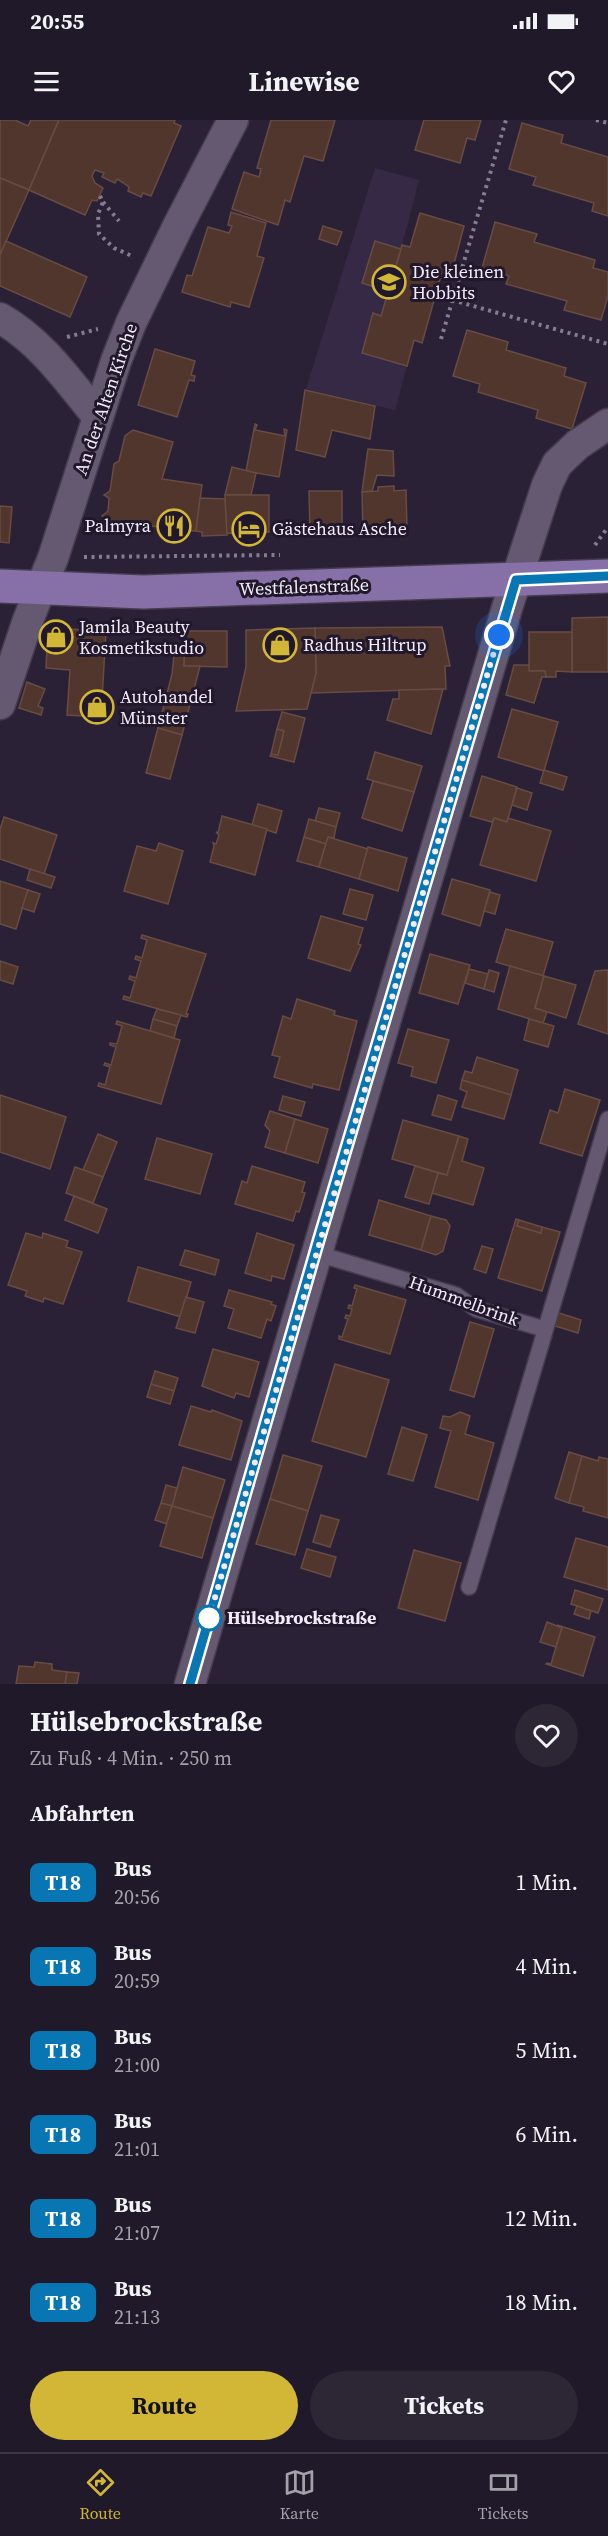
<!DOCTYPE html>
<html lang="de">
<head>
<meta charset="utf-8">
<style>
	body { margin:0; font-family:"Source Serif 4",serif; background:#2d2635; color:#f1f3f6; height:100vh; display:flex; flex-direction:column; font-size:22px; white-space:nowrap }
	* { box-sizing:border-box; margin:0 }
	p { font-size:20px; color:#a2a0a8 }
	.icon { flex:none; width:33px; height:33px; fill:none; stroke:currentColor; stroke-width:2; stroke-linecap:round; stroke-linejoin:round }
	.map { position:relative; height:1564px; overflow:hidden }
	.drawer { display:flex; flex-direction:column; background:#201929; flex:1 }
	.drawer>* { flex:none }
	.badge { padding:0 12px; border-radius:9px; font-size:21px; line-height:39px }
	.you { position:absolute; width:30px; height:30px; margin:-15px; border:4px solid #fff; border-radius:50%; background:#1a73e8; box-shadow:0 0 0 9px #1a73e833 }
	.map>.badge { position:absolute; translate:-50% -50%; box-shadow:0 0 0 3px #fff }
	h2 { padding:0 30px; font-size:22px; line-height:54px }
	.round { display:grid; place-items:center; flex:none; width:63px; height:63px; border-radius:32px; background:#2d2635 }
	.headline { display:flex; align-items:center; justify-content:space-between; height:102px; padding:0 30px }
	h1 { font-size:28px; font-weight:700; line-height:45px }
	.primary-button { display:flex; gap:12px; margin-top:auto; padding:12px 30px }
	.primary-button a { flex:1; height:69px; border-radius:36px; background:#d2b635; color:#111; font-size:24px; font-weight:700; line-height:69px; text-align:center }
	.primary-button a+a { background:#2d2635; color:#f1f3f6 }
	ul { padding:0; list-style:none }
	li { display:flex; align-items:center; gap:18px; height:84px; padding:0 30px }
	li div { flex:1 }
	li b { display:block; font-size:22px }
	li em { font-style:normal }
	li .badge { min-width:66px; font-weight:700; text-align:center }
	.status { display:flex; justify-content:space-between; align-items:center; height:42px; padding:0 30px; background:#201929; direction:ltr }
	.status svg { height:16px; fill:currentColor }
	header { display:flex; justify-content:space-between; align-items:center; height:78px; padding:0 30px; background:#201929; font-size:27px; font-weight:700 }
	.dock { display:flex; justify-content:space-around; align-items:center; height:84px; border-top:2px solid #3d3846; background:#201929; font-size:16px; color:#a2a0a8 }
	.dock a { display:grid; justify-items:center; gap:3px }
	.dock .on { color:#d2b635 }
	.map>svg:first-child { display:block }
</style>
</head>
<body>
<div class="status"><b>20:55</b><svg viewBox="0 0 49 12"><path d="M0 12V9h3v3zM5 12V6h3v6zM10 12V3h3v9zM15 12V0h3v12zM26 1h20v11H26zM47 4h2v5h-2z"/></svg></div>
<header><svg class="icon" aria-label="menu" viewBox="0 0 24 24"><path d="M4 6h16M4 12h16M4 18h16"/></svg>Linewise<svg class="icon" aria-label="heart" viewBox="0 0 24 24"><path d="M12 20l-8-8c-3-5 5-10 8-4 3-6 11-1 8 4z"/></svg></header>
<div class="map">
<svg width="608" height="1564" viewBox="0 0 608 1564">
	<rect width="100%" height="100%" fill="#2b2137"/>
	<polygon fill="#362945" points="375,48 419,60 401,129 442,152 433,184 388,171 381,196 373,194 362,233 407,246 395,290 306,269"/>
	<g fill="#51362e" stroke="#684b43" stroke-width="1.5">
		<polygon points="0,0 15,0 28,6 31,0 59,0 29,70 0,58"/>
		<polygon points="59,0 175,0 174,3 181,6 151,76 143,73 141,77 128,71 129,67 122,62 117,59 115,63 102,57 104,53 95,50 92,56 95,63 103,68 97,81 92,80 85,95 29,70"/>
		<polygon points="271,0 335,0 323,41 304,36 290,82 285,80 278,105 232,89 244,52 259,57 261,49 257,48"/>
		<polygon points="424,0 481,0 475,20 467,18 460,43 415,30"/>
		<polygon points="522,3 563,15 561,23 608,37 608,96 592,91 594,83 533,65 536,57 509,49"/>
		<polygon points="0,58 29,70 0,135"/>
		<polygon points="231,92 266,103 257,136 264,138 249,187 231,182 230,187 182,172 187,155 192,156 208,107 229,113 232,106 228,105"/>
		<polygon points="420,93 464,106 451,155 442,152 422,223 414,220 407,246 362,233 373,193 381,196 402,125 410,127"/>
		<polygon points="495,102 537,114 534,122 595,140 593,148 608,152 608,176 601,200 564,190 567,181 506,164 509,156 482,148"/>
		<polygon points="323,106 342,112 337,125 319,119"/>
		<polygon points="6,121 87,157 70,197 0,166 0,135"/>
		<polygon points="375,121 401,129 388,171 362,163"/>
		<polygon points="467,210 508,222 506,230 566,248 564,256 586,263 572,309 536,298 538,290 478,272 480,264 453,256"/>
		<polygon points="155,229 195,241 191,255 195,256 194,261 189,260 177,297 138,285"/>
		<polygon points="305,270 375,286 370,319 332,310 325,337 296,330"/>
		<polygon points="255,304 257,305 255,310 285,316 284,309 287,310 279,357 246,351"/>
		<polygon points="133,310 173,322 162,359 202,365 196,411 180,410 177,413 167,412 167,408 143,405 140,409 130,408 128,403 107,400 102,396 108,391 109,378 104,375 110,371 114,344 119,341 125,316"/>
		<polygon points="368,329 393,331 394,356 377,355 372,371 362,372"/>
		<polygon points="232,347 256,353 251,375 225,375"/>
		<polygon points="394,366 394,371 406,370 407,411 363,413 362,372 378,371 378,367"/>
		<polygon points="309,371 342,371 342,414 310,414"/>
		<polygon points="225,375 269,375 269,412 254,412 254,415 226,413"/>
		<polygon points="200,378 225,379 227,415 202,416 202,412 196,411"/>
		<polygon points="0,386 12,387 9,423 0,422"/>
		<polygon points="608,497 608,552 572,552 572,498"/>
		<polygon points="442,507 450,546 445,546 446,569 311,573 316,553 315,508"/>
		<polygon points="48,508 106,511 101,597 67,595 70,550 46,548"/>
		<polygon points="315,508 316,553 307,589 236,591 246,547 246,510"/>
		<polygon points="184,511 227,511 227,547 184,546"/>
		<polygon points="529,512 572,512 572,552 556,551 556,557 546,557 545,551 529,551"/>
		<polygon points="174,535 184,535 184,546 200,546 182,615 158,608 172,554"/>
		<polygon points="514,545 529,545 529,551 545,551 546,557 542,557 534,583 506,575"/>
		<polygon points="27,562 45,569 38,586 43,588 41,595 19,588"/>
		<polygon points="443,569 431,614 387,600 393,579 399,579 399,570"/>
		<polygon points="512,589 558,602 544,651 498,637"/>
		<polygon points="282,592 305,598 294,642 270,636 271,634 278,635 284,611 277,609"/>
		<polygon points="158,608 182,615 170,659 146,653"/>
		<polygon points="277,609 284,611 278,635 271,634"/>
		<polygon points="375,632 422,646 414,672 367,659"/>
		<polygon points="544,650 567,657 563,670 540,663"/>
		<polygon points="482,656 517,667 507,702 494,698 492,702 470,696"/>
		<polygon points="373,661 414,672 402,711 362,698"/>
		<polygon points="517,668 532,673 527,690 512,685"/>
		<polygon points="258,684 282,691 276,713 252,705"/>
		<polygon points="319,688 340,693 336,707 315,701"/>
		<polygon points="222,696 267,709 255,755 210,742 214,726 213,723 216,724 219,715 216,712 218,713"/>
		<polygon points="4,697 57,715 44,754 0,739 0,709"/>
		<polygon points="494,698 507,702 508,698 551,711 536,761 480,745"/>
		<polygon points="309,699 336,707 334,718 328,717 326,724 304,717"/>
		<polygon points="304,717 326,724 319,747 297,741"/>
		<polygon points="328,717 368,729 359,759 319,747"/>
		<polygon points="159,723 183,731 168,784 124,771 137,726 156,731"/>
		<polygon points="368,727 407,738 398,771 359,759"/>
		<polygon points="30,749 55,757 51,768 27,760"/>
		<polygon points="452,759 490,770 480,806 442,794"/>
		<polygon points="0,761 28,770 16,809 0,804"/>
		<polygon points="350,769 373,775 366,800 343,794"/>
		<polygon points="28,770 40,774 34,792 22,788"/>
		<polygon points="490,772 500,775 495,794 484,791"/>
		<polygon points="321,796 363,808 358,824 361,825 350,851 308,838"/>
		<polygon points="506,809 553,822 543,856 496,842"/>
		<polygon points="142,815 206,834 186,894 188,894 187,897 123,879 124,876 130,878 135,861 129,859 130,856 136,858 141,841 135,839 136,836 142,838 147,820 141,818"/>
		<polygon points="430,834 470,845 458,884 419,873"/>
		<polygon points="0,841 18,847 13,864 0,860"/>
		<polygon points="510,846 544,856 535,888 547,892 543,903 498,889"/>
		<polygon points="469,849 488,854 484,869 465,863"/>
		<polygon points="489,850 499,853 494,872 484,869"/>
		<polygon points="608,850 608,914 578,904 595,851"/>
		<polygon points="544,856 576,865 566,898 535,888"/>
		<polygon points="297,879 335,891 334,895 357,901 339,970 313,964 312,968 274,957 280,937 272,935 283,896 291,899"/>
		<polygon points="157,889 181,895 177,906 153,899"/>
		<polygon points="153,899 177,906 174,918 150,911"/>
		<polygon points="529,899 554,906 548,927 524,920"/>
		<polygon points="117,901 180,920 161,984 98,966 99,963 105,965 110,947 104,945 105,943 111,945 116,927 110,925 110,923 117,924 122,906 116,904"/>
		<polygon points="408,909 449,920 436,963 411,956 413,947 398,943"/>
		<polygon points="477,937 518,950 511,975 462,960 465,951 472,953"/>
		<polygon points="462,960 511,975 504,999 462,987 467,972 460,969"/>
		<polygon points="565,969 600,980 582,1036 540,1023 550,990 558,993"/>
		<polygon points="0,975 66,997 50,1049 0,1032"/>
		<polygon points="438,975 457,981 451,1000 432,995"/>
		<polygon points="283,976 305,982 301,996 279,990"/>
		<polygon points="270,991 295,999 285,1033 265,1027 270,1011 265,1005"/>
		<polygon points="295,999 328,1009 318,1043 285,1033"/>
		<polygon points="403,1000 459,1016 447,1055 392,1039"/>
		<polygon points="98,1014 117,1022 103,1057 83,1050"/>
		<polygon points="459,1016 468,1019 462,1041 484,1048 473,1085 432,1073 438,1053 447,1055"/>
		<polygon points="157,1018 212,1034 200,1074 145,1059"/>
		<polygon points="252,1046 305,1062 302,1072 305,1073 299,1092 296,1091 293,1101 235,1084 242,1061 247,1063"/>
		<polygon points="415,1046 438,1053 429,1084 405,1077"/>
		<polygon points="75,1047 103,1057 93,1083 66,1073"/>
		<polygon points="74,1076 107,1089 98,1113 65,1100"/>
		<polygon points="379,1080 431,1096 421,1130 369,1115"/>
		<polygon points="431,1096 446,1100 450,1106 443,1131 436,1135 421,1130"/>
		<polygon points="516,1099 519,1100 517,1106 541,1113 542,1107 560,1112 542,1171 498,1158"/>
		<polygon points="519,1100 542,1107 541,1113 517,1106"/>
		<polygon points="26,1113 42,1118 43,1113 68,1121 66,1127 82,1132 63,1184 44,1178 43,1182 25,1176 27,1171 8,1165"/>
		<polygon points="257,1113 294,1125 284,1159 272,1156 271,1161 245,1153"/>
		<polygon points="482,1126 493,1129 486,1153 474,1149"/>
		<polygon points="185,1130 219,1140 215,1155 180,1145"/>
		<polygon points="138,1147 191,1162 181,1197 128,1181"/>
		<polygon points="355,1165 406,1180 390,1234 339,1219 339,1216 342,1217 348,1199 345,1198 346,1195 350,1196 352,1189 348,1188 349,1185 352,1186 357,1169 354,1168"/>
		<polygon points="229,1170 272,1182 271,1184 276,1186 271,1201 267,1199 261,1218 228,1208 234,1189 224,1186"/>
		<polygon points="186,1177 204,1182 195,1213 176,1208"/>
		<polygon points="556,1192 581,1200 578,1213 552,1205"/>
		<polygon points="470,1202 494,1209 474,1277 450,1270"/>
		<polygon points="213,1229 259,1242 249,1277 236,1273 234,1278 202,1266"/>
		<polygon points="335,1244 389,1260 366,1337 312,1321"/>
		<polygon points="155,1251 178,1258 174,1271 151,1264"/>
		<polygon points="151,1264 174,1271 170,1284 147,1277"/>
		<polygon points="191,1286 211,1292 212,1290 242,1301 231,1340 179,1325"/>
		<polygon points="460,1292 470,1296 465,1314 494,1323 478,1380 435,1367 451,1311 440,1308 443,1296 450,1297"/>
		<polygon points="402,1307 427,1315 413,1361 388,1354"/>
		<polygon points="569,1332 582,1336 569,1383 555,1378"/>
		<polygon points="283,1335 322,1346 308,1391 270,1379"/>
		<polygon points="582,1336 598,1341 599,1337 608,1339 608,1398 583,1391 584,1387 569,1383"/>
		<polygon points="183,1347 225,1360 213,1398 172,1386"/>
		<polygon points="166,1365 177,1368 172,1386 161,1383"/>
		<polygon points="270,1379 308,1391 295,1435 256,1424"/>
		<polygon points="161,1383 172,1386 167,1404 155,1400"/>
		<polygon points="172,1386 213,1398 202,1438 160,1426"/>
		<polygon points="321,1395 339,1400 330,1427 313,1422"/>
		<polygon points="576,1418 608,1427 608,1470 564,1457"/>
		<polygon points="307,1429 336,1437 330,1457 301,1448"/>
		<polygon points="414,1430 461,1443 445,1501 398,1488"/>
		<polygon points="575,1470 603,1479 598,1493 571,1484"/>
		<polygon points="577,1486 591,1491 589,1499 574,1494"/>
		<polygon points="547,1502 562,1508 556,1527 540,1522"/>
		<polygon points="557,1505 595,1517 583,1556 546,1544 547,1543 551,1544 556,1527 562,1508"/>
		<polygon points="35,1542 52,1544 52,1550 67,1552 65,1564 16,1564 19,1546 34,1547"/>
		<polygon points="67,1552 79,1553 77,1564 65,1564"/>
	</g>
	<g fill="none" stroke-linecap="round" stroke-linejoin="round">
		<defs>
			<g id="service">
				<polyline points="315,1133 456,1175 476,1189 544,1209"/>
				<polyline points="469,1467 608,999"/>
			</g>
			<g id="minor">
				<path d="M0,198C42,222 68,261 98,297"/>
				<polyline points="0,584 28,500 53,438 116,241 131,203 178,106 233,0"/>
				<polyline points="190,1564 507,488 547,365 557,344 577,325 608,304"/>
			</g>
			<polyline id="primary" points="0,466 143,472 608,456"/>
		</defs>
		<use href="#service" stroke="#453c4e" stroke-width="18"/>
		<use href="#minor" stroke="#453c4e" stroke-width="33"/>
		<use href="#primary" stroke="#453c4e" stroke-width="36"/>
		<g stroke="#857d8f" stroke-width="4" stroke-dasharray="3 4.5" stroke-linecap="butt">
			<polyline points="596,0 608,3"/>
			<polyline points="100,76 103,82 98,94 99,114 114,128 132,136"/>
			<polyline points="103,82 119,101"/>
			<polyline points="452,180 608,224"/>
			<polyline points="67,217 98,209"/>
			<polyline points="441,219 506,0"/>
			<polyline points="595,425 608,407"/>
			<polyline points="84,437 280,435"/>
		</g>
		<use href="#service" stroke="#645971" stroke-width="15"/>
		<use href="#minor" stroke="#645971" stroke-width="30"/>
		<use href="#primary" stroke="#876fa8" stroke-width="33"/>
	</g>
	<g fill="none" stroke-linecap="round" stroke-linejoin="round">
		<defs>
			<polyline id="line" points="190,1564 319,1119 516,460 608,456"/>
		</defs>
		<use href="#line" stroke="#fff" stroke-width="14"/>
		<use href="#line" stroke="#0776b2" stroke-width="9"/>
		<polyline stroke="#f2ecfa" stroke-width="6" stroke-dasharray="0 10.8" points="209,1498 499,515"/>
	</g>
	<defs>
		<symbol id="school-ring" viewBox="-11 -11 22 22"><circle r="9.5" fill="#22182c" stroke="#d2b635" stroke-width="1.5"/><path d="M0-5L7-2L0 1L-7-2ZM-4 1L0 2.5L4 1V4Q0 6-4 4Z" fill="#d2b635"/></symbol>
		<symbol id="restaurant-ring" viewBox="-11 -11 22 22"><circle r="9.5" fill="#22182c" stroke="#d2b635" stroke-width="1.5"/><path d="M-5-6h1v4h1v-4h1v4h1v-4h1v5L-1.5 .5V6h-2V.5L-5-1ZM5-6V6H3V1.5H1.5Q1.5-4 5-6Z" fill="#d2b635"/></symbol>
		<symbol id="hotel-ring" viewBox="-11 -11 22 22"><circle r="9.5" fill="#22182c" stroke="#d2b635" stroke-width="1.5"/><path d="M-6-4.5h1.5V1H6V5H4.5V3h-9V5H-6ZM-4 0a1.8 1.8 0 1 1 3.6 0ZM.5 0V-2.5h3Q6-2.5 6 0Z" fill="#d2b635"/></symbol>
		<symbol id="shop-ring" viewBox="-11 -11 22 22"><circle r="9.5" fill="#22182c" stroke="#d2b635" stroke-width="1.5"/><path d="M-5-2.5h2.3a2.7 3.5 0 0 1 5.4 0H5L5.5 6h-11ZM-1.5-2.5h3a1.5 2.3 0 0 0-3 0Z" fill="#d2b635"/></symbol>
	</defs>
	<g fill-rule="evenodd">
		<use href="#school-ring" x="370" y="143" width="38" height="38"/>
		<use href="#restaurant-ring" x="155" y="387" width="38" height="38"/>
		<use href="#hotel-ring" x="230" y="390" width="38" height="38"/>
		<use href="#shop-ring" x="37" y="498" width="38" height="38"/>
		<use href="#shop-ring" x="261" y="506" width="38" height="38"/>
		<use href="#shop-ring" x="78" y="568" width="38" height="38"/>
	</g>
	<circle fill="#fff" stroke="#0776b2" stroke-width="3" cx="209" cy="1498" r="12"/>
	<g text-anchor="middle" stroke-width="6" stroke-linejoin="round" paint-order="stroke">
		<g font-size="18" fill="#f2ecfa" stroke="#22182c" text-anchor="start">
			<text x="412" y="158">Die kleinen<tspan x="412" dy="21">Hobbits</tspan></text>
			<text x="151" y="412" text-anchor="end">Palmyra</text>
			<text x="272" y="415">Gästehaus Asche</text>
			<text x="79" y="513">Jamila Beauty<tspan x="79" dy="21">Kosmetikstudio</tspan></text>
			<text x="303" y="531">Radhus Hiltrup</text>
			<text x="120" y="583">Autohandel<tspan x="120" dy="21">Münster</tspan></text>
		</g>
		<g font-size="18" fill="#f2ecfa" stroke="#22182c">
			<text transform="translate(106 279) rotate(-71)" y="6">An der Alten Kirche</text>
			<text transform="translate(304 467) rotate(-2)" y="6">Westfalenstraße</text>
			<text transform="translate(464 1181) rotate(20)" y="6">Hummelbrink</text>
		</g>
		<g font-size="18" font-weight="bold" fill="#f2ecfa" stroke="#22182c" text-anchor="start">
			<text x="227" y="1504">Hülsebrockstraße</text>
		</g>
	</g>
</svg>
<div class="you" style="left:499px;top:515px"></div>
</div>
<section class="drawer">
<div class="headline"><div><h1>Hülsebrockstraße</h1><p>Zu Fuß · 4 Min. · 250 m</p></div><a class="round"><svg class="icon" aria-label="heart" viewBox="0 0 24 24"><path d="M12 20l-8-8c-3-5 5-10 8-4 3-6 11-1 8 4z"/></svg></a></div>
<h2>Abfahrten</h2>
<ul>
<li><span class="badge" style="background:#0776b2;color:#fff">T18</span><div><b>Bus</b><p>20:56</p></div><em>1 Min.</em></li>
<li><span class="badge" style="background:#0776b2;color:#fff">T18</span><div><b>Bus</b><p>20:59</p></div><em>4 Min.</em></li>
<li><span class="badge" style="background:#0776b2;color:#fff">T18</span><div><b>Bus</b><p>21:00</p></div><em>5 Min.</em></li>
<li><span class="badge" style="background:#0776b2;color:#fff">T18</span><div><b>Bus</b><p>21:01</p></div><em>6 Min.</em></li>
<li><span class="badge" style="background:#0776b2;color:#fff">T18</span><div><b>Bus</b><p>21:07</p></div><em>12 Min.</em></li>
<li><span class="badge" style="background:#0776b2;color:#fff">T18</span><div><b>Bus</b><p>21:13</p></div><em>18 Min.</em></li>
</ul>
<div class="primary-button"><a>Route</a><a>Tickets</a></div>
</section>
<nav class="dock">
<a class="on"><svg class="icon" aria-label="directions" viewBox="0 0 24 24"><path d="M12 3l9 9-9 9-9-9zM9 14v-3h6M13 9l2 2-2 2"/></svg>Route</a>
<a><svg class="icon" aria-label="map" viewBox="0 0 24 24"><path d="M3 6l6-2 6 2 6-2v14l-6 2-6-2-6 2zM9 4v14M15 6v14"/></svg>Karte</a>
<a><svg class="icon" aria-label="tickets" viewBox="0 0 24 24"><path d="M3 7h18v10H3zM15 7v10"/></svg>Tickets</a>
</nav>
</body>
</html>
